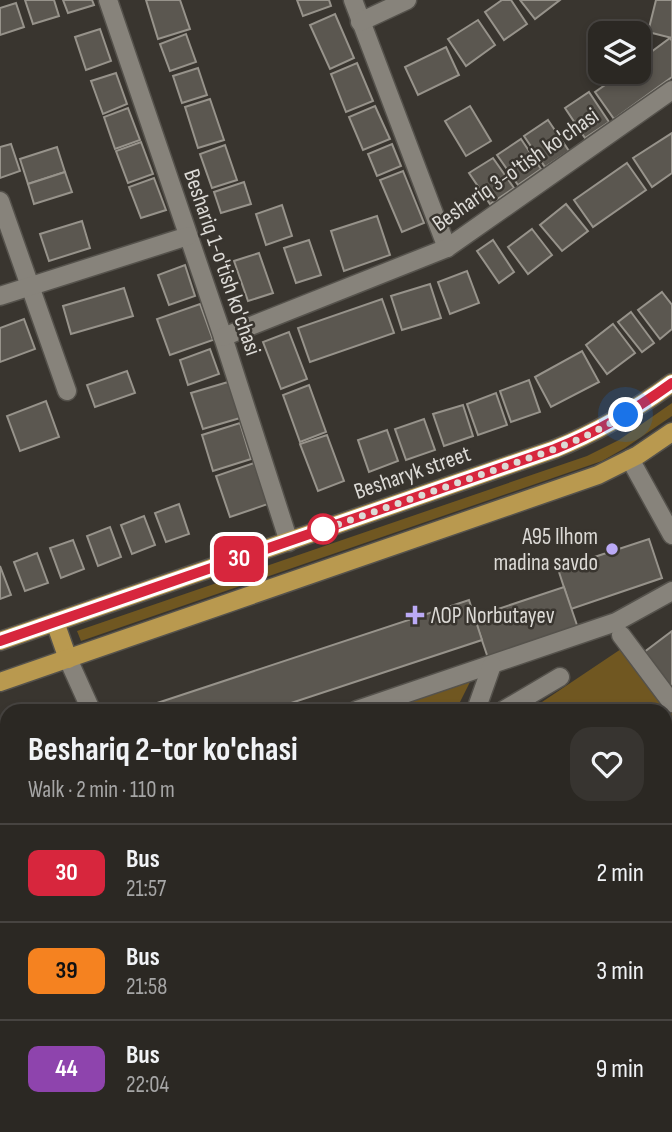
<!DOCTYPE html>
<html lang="en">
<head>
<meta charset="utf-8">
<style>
	body { margin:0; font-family:"Sofia Sans Condensed",sans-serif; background:#373430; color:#f1f3f6; height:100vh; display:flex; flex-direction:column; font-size:26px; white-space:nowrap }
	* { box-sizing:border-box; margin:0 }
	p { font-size:23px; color:#a6a6a6 }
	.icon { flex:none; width:38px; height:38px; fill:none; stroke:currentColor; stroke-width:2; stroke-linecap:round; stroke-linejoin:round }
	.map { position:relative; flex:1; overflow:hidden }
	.panel { position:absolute; left:0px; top:704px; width:672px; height:429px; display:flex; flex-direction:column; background:#2b2823; border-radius:21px 21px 0 0; box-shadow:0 4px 10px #0003,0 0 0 2px #474441 }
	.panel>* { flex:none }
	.badge { padding:0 14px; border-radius:10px; font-size:24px; line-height:46px }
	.buttons { position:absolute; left:588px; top:21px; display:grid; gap:14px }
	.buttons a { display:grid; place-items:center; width:63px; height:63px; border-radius:14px; background:#2b2823; box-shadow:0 4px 10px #0003,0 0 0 2px #474441; font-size:35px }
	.you { position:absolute; width:35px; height:35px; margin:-18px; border:5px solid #fff; border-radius:50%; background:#1a73e8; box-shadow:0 0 0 10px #1a73e833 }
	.map>.badge { position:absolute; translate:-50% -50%; box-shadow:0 0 0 4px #fff }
	.round { display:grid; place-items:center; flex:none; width:74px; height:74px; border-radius:21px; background:#373430 }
	.overview { display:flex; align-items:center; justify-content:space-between; height:119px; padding:0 28px }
	h1 { font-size:33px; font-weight:700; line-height:52px }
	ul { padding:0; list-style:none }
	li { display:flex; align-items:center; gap:21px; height:98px; padding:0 28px; border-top:2px solid #474441 }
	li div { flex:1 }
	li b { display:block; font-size:26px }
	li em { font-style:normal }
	li .badge { min-width:77px; font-weight:700; text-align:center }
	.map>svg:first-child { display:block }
</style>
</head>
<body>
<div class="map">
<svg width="672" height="1132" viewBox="0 0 672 1132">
	<rect width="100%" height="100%" fill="#39352f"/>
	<g fill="#705721">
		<polygon points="672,403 672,416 625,448 602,461 81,641 77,631 587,456 619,440"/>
		<polygon points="624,647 672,714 672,766 665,771 665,710 543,710 539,704"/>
		<polygon points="470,682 456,710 387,710"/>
		<polygon points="672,842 672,939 665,944 665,847"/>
		<polygon points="672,1021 672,1129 667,1132 576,1132 571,1125 665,1125 665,1026"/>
	</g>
	<g fill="#5b5750" stroke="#97938b" stroke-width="2">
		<polygon points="25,0 54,0 59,16 33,24"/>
		<polygon points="63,0 92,0 94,5 68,13"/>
		<polygon points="146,0 180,0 190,29 158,39"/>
		<polygon points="297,0 329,0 331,6 303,16"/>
		<polygon points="502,0 511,0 527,24 504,40 485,12"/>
		<polygon points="520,0 560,0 535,19"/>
		<polygon points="656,0 672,0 672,38 648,32"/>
		<polygon points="16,3 24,27 0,35 0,8"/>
		<polygon points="335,14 354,58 330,69 310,25"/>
		<polygon points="478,20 495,45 466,66 448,39"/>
		<polygon points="100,29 111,61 86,70 75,37"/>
		<polygon points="186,34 196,62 170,71 160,44"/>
		<polygon points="670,38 672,41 672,77 614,119 595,92 624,72 639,72 639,61"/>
		<polygon points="446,47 459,75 418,95 405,67"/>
		<polygon points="357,63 373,101 346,112 331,74"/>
		<polygon points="198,68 207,95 182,103 173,76"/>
		<polygon points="116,73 127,104 103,114 91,81"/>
		<polygon points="589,92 609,122 585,138 565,108"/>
		<polygon points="210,99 224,140 198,148 185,107"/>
		<polygon points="375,106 390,139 363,150 349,117"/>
		<polygon points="470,106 491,141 466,156 445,121"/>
		<polygon points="128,108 140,140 115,149 104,117"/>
		<polygon points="548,120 569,151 545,167 524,136"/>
		<polygon points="672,133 672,173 652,187 633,158"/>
		<polygon points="521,139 541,169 518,185 497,155"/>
		<polygon points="141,142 153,174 128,183 116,151"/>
		<polygon points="11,144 20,171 0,178 0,147"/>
		<polygon points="392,144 401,166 377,176 368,154"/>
		<polygon points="225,145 237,180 212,188 200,154"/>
		<polygon points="57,147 65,172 28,184 20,159"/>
		<polygon points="493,158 514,188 490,204 469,173"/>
		<polygon points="627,163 646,190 593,227 574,200"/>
		<polygon points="403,171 424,223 402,232 380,180"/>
		<polygon points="65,172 72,192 34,204 28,184"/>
		<polygon points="154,178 166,210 141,218 129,187"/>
		<polygon points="244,182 251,204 221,213 214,192"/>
		<polygon points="566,204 588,231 562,251 540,225"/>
		<polygon points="282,205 292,236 266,245 256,214"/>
		<polygon points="377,216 390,255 344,271 331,231"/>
		<polygon points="82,221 90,248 49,261 40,234"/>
		<polygon points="532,229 552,255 528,274 508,247"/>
		<polygon points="309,240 321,275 296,283 284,248"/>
		<polygon points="493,240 514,272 499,283 477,251"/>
		<polygon points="259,253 273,293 248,301 234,261"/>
		<polygon points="185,265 195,296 169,305 158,275"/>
		<polygon points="467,271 479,303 450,314 438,282"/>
		<polygon points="430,284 441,318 402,330 391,296"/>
		<polygon points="124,288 133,316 71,334 63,306"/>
		<polygon points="662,292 672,305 672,329 660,339 638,310"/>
		<polygon points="382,299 394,333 310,362 298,328"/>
		<polygon points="200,304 213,340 170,355 157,319"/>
		<polygon points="631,312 654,343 642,352 618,322"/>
		<polygon points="24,319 35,349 0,362 0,328"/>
		<polygon points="613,324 635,353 607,374 586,345"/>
		<polygon points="289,332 307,379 281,389 263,342"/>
		<polygon points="210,349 219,374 188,385 180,360"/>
		<polygon points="582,351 599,382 551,407 535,377"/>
		<polygon points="127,371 135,393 95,407 87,385"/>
		<polygon points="529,380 540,412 511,422 500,391"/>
		<polygon points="228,382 240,418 203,429 191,393"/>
		<polygon points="309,385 326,432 300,442 283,395"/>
		<polygon points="496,393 507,425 478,435 467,404"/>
		<polygon points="46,401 59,437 20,451 7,416"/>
		<polygon points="463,405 473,436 444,446 433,414"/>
		<polygon points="424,419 435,450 406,460 395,429"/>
		<polygon points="240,423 251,459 213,471 202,435"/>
		<polygon points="387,430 398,461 369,472 358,440"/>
		<polygon points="327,435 344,481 318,491 300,444"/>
		<polygon points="254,463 268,504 230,517 216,476"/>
		<polygon points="179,504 189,534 166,542 155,513"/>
		<polygon points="144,516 155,545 132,554 121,525"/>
		<polygon points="110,527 121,557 98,566 87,536"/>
		<polygon points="649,539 662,578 571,609 558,569"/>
		<polygon points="73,540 84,569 61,578 50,548"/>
		<polygon points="37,553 48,583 25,591 14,562"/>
		<polygon points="0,566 11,595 0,599"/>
		<polygon points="564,587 578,628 488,658 474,617"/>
		<polygon points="469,600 482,640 270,710 136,710"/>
		<polygon points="672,631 672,691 643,653"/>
		<polygon points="7,770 7,817 0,819 0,772"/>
		<polygon points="672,788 672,842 665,847 665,793"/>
		<polygon points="7,911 7,961 0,965 0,917"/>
		<polygon points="672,971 672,1017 665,1023 665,976"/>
		<polygon points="116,1125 194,1125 185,1132 107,1132"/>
		<polygon points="229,1125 260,1125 251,1132 224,1132 230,1127"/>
		<polygon points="485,1125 540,1125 545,1132 490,1132"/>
	</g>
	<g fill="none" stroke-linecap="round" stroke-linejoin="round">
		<defs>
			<g id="minor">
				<polyline points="108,0 223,337 289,542"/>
				<polyline points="353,0 447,248"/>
				<polyline points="360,22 407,0"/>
				<polyline points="0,201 67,391"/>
				<polyline points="0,296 188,236"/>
				<polyline points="223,337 447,248 672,90"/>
				<polyline points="630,459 672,535"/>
				<polyline points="621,635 672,703"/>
				<polyline points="68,659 91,710"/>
				<polyline points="357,710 616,622 672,591"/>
				<polyline points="476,710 492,665"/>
				<polyline points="504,710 560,677"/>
				<polyline points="665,778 672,773"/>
				<polyline points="0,846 7,843"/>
				<polyline points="0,897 7,892"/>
				<polyline points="665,953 672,948"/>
				<polyline points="0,1109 7,1121"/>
				<polyline points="555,1125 560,1132"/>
				<polyline points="46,1132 59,1125"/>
			</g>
			<g id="major">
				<polyline points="55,622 68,659"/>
				<path d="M0,641L555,449C597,432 635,410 672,383"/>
				<polyline points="0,682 598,475 638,455 672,432"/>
			</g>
		</defs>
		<use href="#minor" stroke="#55524c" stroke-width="21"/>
		<use href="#major" stroke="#55524c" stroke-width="21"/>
		<use href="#minor" stroke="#87837b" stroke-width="18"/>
		<use href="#major" stroke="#b9994f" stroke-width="18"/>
	</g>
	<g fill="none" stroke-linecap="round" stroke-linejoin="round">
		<defs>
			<path id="line" d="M0,641L555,449C597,432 635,410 672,383"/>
		</defs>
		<use href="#line" stroke="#fff" stroke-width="16"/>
		<use href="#line" stroke="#d7263d" stroke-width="10"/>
		<polyline stroke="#dcdad6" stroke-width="7" stroke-dasharray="0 12.6" points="323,529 313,533 555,449 584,437 626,415"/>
	</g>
	<circle fill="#fff" stroke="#d7263d" stroke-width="3.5" cx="323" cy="529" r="14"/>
	<g fill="#bbaaf6" stroke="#39352f" stroke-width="2.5">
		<circle cx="612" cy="549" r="7"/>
		<path d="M411.5 604.5h7v7h7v7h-7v7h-7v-7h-7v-7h7z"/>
	</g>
	<g text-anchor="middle" stroke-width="5" stroke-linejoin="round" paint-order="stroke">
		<g font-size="23" fill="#dcdad6" stroke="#39352f">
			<text transform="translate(515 169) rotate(-35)" y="8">Beshariq 3-o'tish ko'chasi</text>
			<text transform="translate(223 262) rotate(71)" y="8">Beshariq 1-o'tish ko'chasi</text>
			<text transform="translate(412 472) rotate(-19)" y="8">Besharyk street</text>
		</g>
		<g font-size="23" fill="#dcdad6" stroke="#39352f" text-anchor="end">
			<text x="598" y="544">A95 Ilhom<tspan x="598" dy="26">madina savdo</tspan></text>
			<text x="431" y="623" text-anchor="start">ЛОР Norbutayev</text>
		</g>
	</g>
</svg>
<div class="buttons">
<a><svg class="icon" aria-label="layers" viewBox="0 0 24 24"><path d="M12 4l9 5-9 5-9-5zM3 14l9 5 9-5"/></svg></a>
</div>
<div class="you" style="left:626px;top:415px"></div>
<b class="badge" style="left:239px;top:559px;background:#d7263d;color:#fff">30</b>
<section class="panel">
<div class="overview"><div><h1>Beshariq 2-tor ko'chasi</h1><p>Walk · 2 min · 110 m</p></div><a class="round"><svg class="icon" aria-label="heart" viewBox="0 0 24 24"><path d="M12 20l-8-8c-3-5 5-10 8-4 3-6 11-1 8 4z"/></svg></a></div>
<ul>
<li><span class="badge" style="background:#d7263d;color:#fff">30</span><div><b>Bus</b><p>21:57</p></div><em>2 min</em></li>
<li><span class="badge" style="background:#f58220;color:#111">39</span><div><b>Bus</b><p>21:58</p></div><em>3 min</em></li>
<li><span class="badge" style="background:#8e44ad;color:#fff">44</span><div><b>Bus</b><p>22:04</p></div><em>9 min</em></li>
</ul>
</section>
</div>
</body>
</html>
